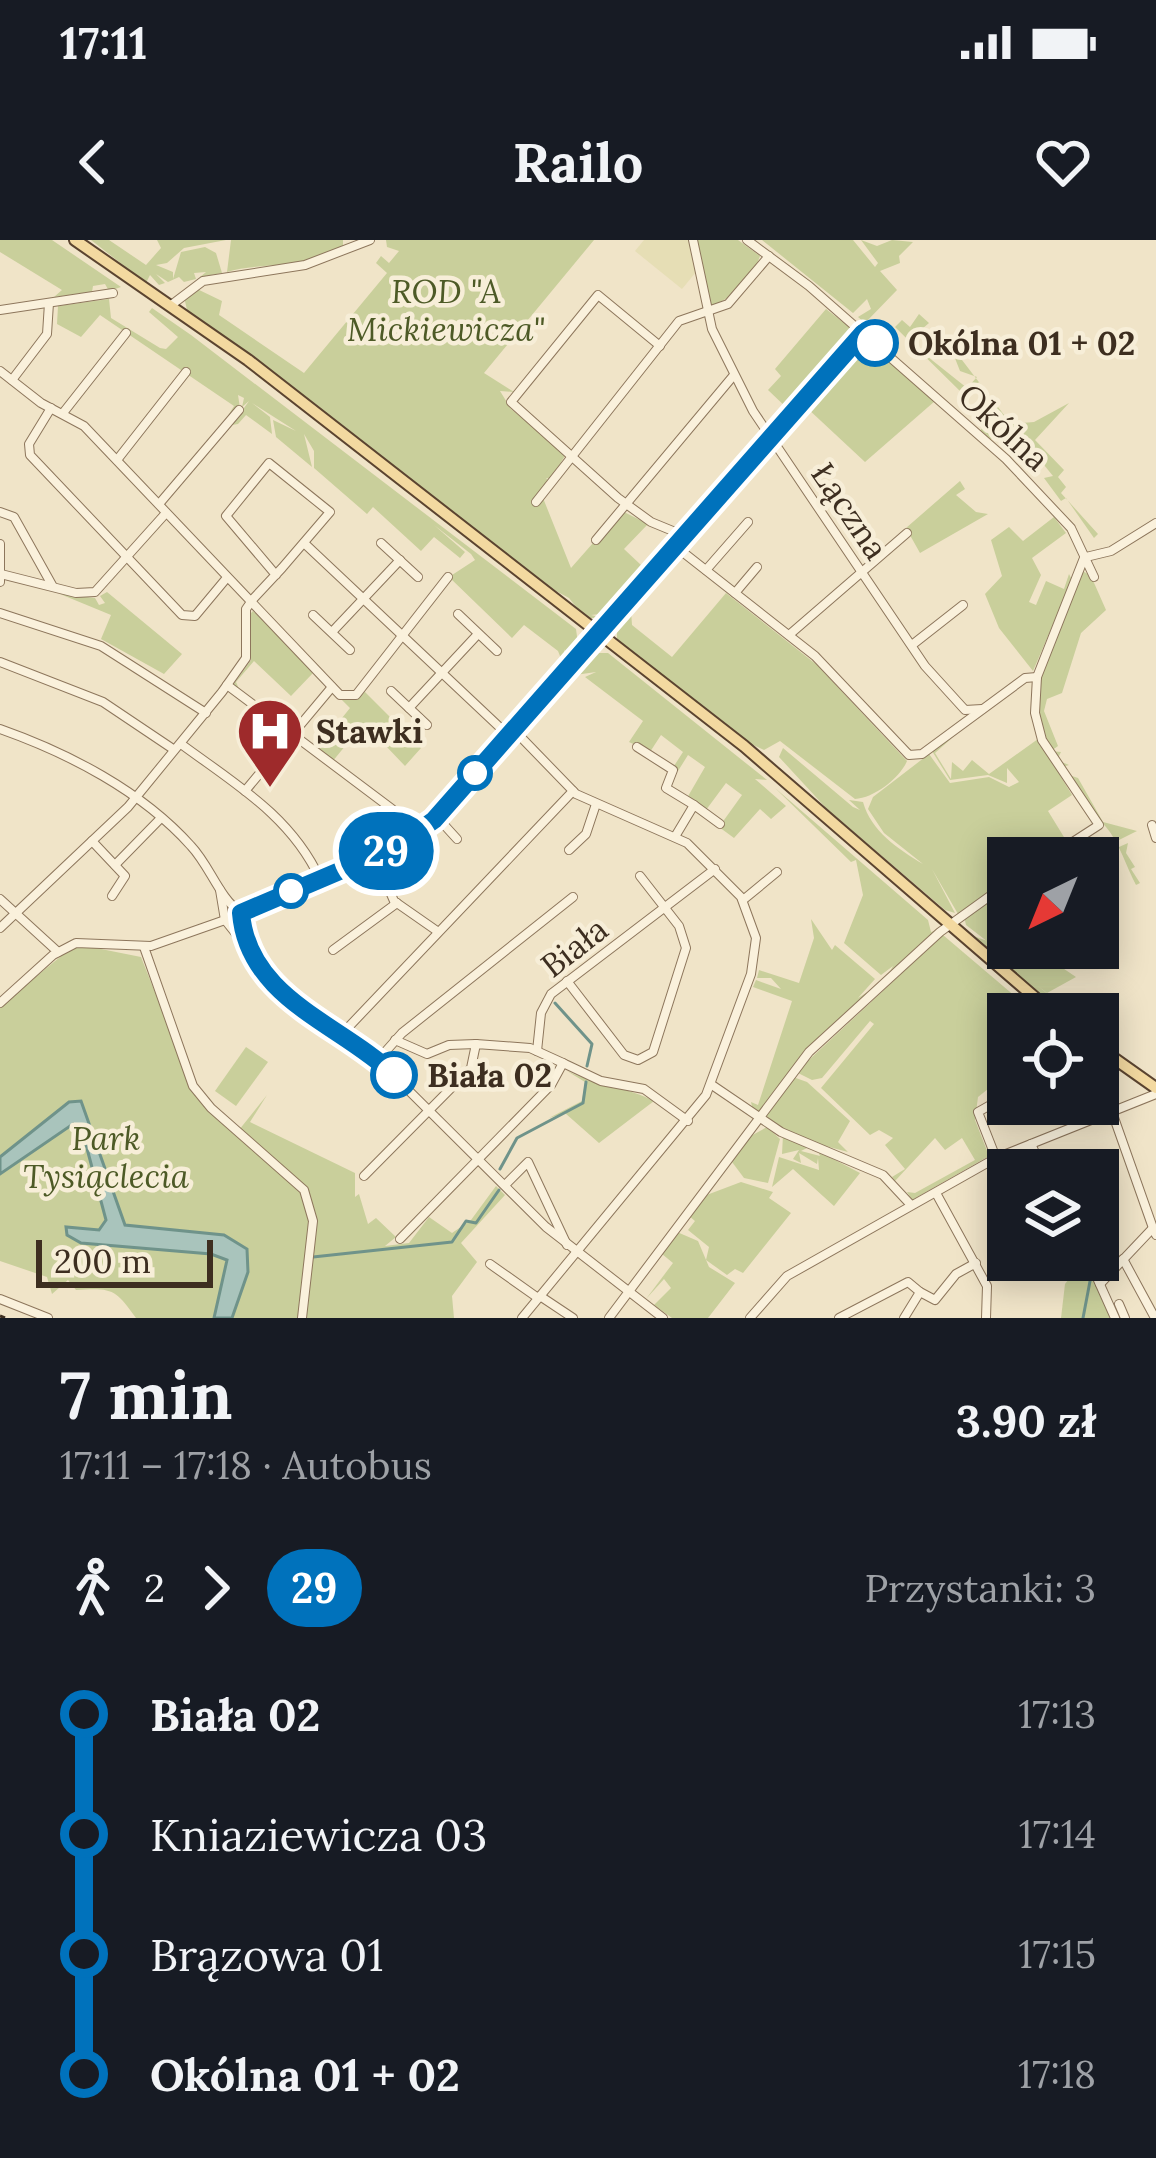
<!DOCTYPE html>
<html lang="pl">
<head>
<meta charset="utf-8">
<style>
	body { margin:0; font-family:Lora,serif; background:#242831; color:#f1f3f6; height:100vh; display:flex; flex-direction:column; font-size:45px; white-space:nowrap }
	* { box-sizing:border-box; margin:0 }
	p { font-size:39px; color:#9ea1a6 }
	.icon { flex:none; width:66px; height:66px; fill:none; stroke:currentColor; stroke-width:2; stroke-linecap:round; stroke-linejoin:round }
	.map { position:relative; height:1078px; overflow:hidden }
	.drawer { display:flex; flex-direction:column; background:#171b24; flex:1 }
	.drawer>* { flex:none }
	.badge { padding:0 24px; border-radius:39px; font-size:42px; line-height:78px }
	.needle { width:78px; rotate:223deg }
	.fabs { position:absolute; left:987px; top:597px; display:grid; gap:24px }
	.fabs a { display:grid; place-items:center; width:132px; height:132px; border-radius:0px; background:#171b24; box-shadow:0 6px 30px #0003; font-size:60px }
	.scale { position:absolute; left:36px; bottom:30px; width:177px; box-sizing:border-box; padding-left:12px; border:6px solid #3d2e20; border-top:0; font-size:33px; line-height:42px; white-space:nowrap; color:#3d2e20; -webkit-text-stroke:9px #f7eed8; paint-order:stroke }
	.map>.badge { position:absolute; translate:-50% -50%; box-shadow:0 0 0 6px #fff }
	.legs { display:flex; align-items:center; gap:18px; height:132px; padding:0 60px; font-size:39px }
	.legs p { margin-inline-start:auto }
	.summary { display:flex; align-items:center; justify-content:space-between; height:204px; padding:0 60px }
	h1 { font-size:66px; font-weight:700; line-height:90px }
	ul { padding:0 60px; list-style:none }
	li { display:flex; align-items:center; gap:42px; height:120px; font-size:45px }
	li i { display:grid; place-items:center; width:18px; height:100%; margin:0 15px; background:currentColor }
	li i::after { content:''; width:30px; height:30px; margin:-15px; border:9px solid; border-radius:50%; background:#171b24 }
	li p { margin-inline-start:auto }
	li:first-child i { background:linear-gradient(#0000 50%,currentColor 0) }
	li:last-child i { background:linear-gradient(currentColor 50%,#0000 0) }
	.status { display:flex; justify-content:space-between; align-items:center; height:84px; padding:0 60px; background:#171b24; direction:ltr }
	.status svg { height:33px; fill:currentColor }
	header { display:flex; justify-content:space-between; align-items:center; height:156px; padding:0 60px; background:#171b24; font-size:54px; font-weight:700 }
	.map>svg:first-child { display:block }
</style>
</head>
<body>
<div class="status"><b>17:11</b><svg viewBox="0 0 49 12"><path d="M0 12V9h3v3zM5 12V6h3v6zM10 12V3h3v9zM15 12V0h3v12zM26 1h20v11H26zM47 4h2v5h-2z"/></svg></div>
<header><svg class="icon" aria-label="back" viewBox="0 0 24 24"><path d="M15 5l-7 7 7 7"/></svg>Railo<svg class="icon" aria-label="heart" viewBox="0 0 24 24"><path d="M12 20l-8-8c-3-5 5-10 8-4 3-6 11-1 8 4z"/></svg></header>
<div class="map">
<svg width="1156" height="1078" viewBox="0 0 1156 1078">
	<rect width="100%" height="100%" fill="#f0e4c8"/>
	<polygon fill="#e6deb5" points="644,0 689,0 696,32 682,49 635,11"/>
	<g fill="#c9cf9b">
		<polygon points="0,0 52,0 121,47 109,51 105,44 93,46 92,52 54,57 62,50 0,12"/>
		<polygon points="91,0 109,0 146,25 161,8 157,0 226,0 184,8 167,23 156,25 173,32 173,39 181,12 205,7 216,13 222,33 200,37 206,32 194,33 196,39 184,42 179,37 168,42 156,34 165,43 159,45 150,35 146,43"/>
		<path d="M231,0H343V6L348,1C322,31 259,21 227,32Z"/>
		<polygon points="386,0 594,0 484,133 514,152 500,151 511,169 566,214 551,239 546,238 550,242 543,258 571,328 593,303 591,298 603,298 624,272 648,284 624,309 641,325 647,319 652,326 610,373 591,375 605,378 585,378 569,358 543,344 188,74 184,57 195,48 222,61 219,75 304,133 387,33 376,23 381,16 389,23 399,11 387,7"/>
		<path d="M695,0H738L760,16C753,37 732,60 710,66Z"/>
		<polygon points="762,0 853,0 875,27 878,23 861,0 877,6 892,0 913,2 899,16 900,23 880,31 897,50 865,83 858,77 871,69 867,59 853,73"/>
		<polygon points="109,59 111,78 160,108 166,109 178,97 149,72 152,68 191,95 576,389 578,404 566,423 565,409 562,421 558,411 524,385 512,398 449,337 475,320 471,314 434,285 465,312 460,318 434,297 421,311 373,267 367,274 314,228 314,211 304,194 312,227 276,197 273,180 296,191 252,163 270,177 272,194 246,175 238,184 232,185 249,161 242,167 244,158 238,155 240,168 226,179 234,166 100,75 81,97 57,84 58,66"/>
		<polygon points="826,69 857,93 789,170 768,150 781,136 775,129"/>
		<polygon points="919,74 929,83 908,101 967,148 977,137 960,131 949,103 1011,184 1034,182 1069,163 1035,200 1064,230 1058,237 1066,247 1061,253 1098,294 1094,298 1066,258 1061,261 1044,238 1053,236 1027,204 1006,193 989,200 980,191 983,187 993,195 1007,186 979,142 964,155 895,87 902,80 910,87"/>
		<polygon points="865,100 935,161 865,222 806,167"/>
		<polygon points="960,241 965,249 956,255 976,272 988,274 920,313 906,288"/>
		<polygon points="1054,277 1066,293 1032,318 1041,335 1029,362 1036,365 1046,341 1064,349 1069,334 1072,340 1033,431 999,388 985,354 1002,336 991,300 1009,287 1023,301"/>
		<path d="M1081,330L1091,336L1106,370L1081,393L1062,453L1047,459L1044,471L1058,506L1051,511L1061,512L1057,520L1069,525L1062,527L1066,534L1078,538L1103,582L1137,591L1117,601L1119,607L1128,603L1126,613L1135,627L1131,629L1140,643L1136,645C1127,628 1119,602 1106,587C1075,553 1033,506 1037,453C1041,412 1067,368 1081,330Z"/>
		<path d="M652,341L655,344L631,371L632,385L672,417L726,353L817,425L907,521C900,538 874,558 855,559L780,501L764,510L747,502L617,402V380Z"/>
		<polygon points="107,352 182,414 164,434 101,399 111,375 60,354 95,358 99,365 105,363 100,356"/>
		<polygon points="253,371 325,443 313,433 291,456 254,421 236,442 239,449 233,445 251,420 246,378"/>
		<polygon points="588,413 608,413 767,540 755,539 786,566 771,579 760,569 734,598 719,587 742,555 726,543 706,570 687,558 705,527 688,515 678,531 674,526 683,512 661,495 650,512 629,502 643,481 585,437 596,432 568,436"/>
		<polygon points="362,449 421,508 405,526 364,483 332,522 318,508 350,468 337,455 355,459"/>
		<path d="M952,498L935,513L951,539L952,522L963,531L972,520L989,534L1038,499L1072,555L1048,571L1067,602L1043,618H1008V641L958,674L932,629L955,673L945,670L827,569L779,517L783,508L853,567L860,570L849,560L863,562C871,591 898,609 923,624L884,593L868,569L873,557L929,514L950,543L989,537L1009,547L1019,542L1007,528V543L988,535L950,540L932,511Z"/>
		<polygon points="775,548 928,680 931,692 937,690 887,737 893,726 881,735 844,703 863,655 856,620 851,622"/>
		<polygon points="997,653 1008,677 1008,708 1033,708 1076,737 1047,753 1038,746 1072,774 1031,749 968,694 990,702 1014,722 966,685 964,676"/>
		<polygon points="811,679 832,710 835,705 875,739 858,758 877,746 835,784 760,871 753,871 751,862 758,865 792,761 753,747 756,740 781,749 771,738 757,738 759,730 799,743 814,698"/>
		<polygon points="943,695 1036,774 1008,774 1008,833 978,857 975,880 989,916 912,960 907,952 915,953 975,920 962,898 945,910 935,898 895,941 892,937 905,929 885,905 893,898 879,890 870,895 821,848 874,784 870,781 822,838 812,840 796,832"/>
		<path d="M76,704L141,717L196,856L302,951L311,981L299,1078H136C115,1049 113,1048 76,1050L68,1040L52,1054L47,1037L0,1021V766Z"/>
		<polygon points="246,807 268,822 236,866 215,851"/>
		<path d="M567,831C596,845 629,848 654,861L599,903L565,873L549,878L582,861L585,842Z"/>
		<polygon points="793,837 807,842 850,881 838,902 848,912 803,900 766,881 764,875"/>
		<polygon points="267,855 250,882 355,933 355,957 359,954 368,984 376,978 396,997 385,1006 409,1003 429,977 452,993 471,980 496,946 505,955 461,1003 477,1022 452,1056 454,1078 305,1078 316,980 306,948 239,890"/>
		<polygon points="767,887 780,899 768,943 744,938 732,922 749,897"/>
		<polygon points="783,895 809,907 801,911 820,916 818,911 860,933 834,966 793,929 772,947 779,917 819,930 818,918 817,924 799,913 801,923 793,919 799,910 782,914"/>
		<polygon points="741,942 773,952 769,958 791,973 743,1033 735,1029 727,1035 706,1020 709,1007 688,990 695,981 689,976 704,956"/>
		<polygon points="677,992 698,1001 709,1027 735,1043 708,1078 672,1078 654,1065 671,1048 664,1039 646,1059 673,1023 662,1014 658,1018"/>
		<polygon points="1084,1020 1109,1073 1111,1078 1061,1078 1065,1044"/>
	</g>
	<polygon fill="#a9c4bc" stroke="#6f938a" stroke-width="3" points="81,861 125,985 224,995 247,1009 248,1032 232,1078 214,1078 227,1020 211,1014 81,1003 67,995 66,987 99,990 106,980 85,901 73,884 0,934 0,917 69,862"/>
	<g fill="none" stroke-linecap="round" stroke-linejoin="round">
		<g stroke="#6f938a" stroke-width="3">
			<polyline points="555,763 592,804 587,826"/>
			<polyline points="500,929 517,898 583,863 586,842"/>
			<polyline points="313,1017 452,1002 466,981 476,983 499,950"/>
			<polyline points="1083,1078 1091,1036"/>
		</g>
		<defs>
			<g id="minor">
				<polyline points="693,0 712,89 753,171 925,426 965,470 982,469"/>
				<polyline points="747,0 809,46 1006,219 1071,288 1094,337"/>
				<polyline points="170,66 203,41 305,25 370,0"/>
				<polyline points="0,70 113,53"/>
				<polyline points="660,106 598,55 511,162 618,258 651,282 685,296"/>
				<polyline points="0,131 41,163 84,186 340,455 356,455 448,337"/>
				<polyline points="12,140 47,94 49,63"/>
				<polyline points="51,168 29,204 30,215 182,375 195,376 225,340"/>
				<polyline points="63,173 126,93"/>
				<polyline points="117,220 186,132"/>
				<polyline points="536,262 679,81 728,64 769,16"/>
				<polyline points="159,264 239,170"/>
				<polyline points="0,272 14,277 52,345"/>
				<polyline points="596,300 734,135"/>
				<polyline points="304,303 508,495"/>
				<polyline points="381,303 418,337"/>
				<polyline points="0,304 0,342"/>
				<polyline points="675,306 815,416 909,515 922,514 1025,438 1037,437"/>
				<polyline points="1086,317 1111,311 1156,283"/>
				<polyline points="706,330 748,282"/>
				<polyline points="1,334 76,353 95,352 166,273"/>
				<polyline points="735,353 757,327"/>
				<polyline points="0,373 101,406 206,473"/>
				<polyline points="458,374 497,411"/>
				<polyline points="313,375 350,410"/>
				<polyline points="332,392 400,320"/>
				<polyline points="789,395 907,293"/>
				<polyline points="912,405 963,365"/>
				<polyline points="0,422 103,462 173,509"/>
				<polyline points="227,445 392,569 412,598"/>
				<polyline points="391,451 427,485"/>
				<polyline points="409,468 478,394"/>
				<path d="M0,489C68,513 142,551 191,606C210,626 219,658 241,673"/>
				<polyline points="513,489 576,554 687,603 741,657 756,698 751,734 706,855 522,1078"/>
				<path d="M181,504C235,544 291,576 320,639"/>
				<polyline points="637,507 673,530 666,548 694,565"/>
				<polyline points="245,551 332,447"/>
				<polyline points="437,577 457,599"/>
				<polyline points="1152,585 1156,598"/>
				<polyline points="676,595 694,565 720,584"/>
				<polyline points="92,601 125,636 112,656"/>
				<polyline points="569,610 586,594 596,564"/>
				<polyline points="375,617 394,661 437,691"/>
				<polyline points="1048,618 1099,585 1042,500 1035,473 1037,437 1084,318"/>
				<polyline points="115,625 160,579"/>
				<polyline points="220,650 225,680 288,759 378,820 546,987 663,1078"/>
				<polyline points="0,659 58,712"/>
				<polyline points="743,660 777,632"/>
				<polyline points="241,673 396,607 431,583 863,93"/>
				<polyline points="0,688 128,567 222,452 246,418 246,369 253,359 282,328 330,272 269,223 226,276 276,335"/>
				<polyline points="144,707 193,846 211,868 304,950 313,981 302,1078"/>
				<polyline points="333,710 397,663"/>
				<polyline points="567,741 624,815 638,820 653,812 686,708 679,686 640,636"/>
				<polyline points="0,763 53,715 76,703 151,706 225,680"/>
				<polyline points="340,796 573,551"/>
				<polyline points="395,800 427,814 449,805 476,804"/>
				<polyline points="537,811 541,773 551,754 715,629"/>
				<polyline points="378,820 402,793 573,657"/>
				<polyline points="563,823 601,841 644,849 688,881"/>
				<polyline points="712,845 781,892 883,935 911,965"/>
				<polyline points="1112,872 1153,988"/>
				<polyline points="1031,904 1043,930"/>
				<polyline points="996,918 978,872 1008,855"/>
				<polyline points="364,936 471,828 476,804 530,808 563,823 551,845 400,999"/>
				<polyline points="505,945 528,922 567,1005"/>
				<polyline points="936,953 987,1046 986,1078"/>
				<polyline points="1123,1019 1155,1078"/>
				<polyline points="1089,1020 1115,1078"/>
				<polyline points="490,1024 538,1058"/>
				<polyline points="1100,1044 1153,988 1156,995"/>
				<polyline points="920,1052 935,1060 956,1034 976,1023"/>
				<polyline points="540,1056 573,1078"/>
				<polyline points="0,1059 48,1078"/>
				<polyline points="1119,1064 1125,1078"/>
				<polyline points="609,1078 809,812 940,692 1008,643"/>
				<polyline points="750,1078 787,1036 996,918 1156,854"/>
				<polyline points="839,1078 908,1042 920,1052 904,1078"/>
			</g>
			<g id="major">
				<polyline points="75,0 248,120 744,506 1054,774"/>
				<polyline points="1098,807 1156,848"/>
			</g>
		</defs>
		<use href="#minor" stroke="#8d765c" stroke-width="10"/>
		<use href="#major" stroke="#5b4430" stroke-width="14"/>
		<use href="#minor" stroke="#faf1dc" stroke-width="8"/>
		<use href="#major" stroke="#f3d9a0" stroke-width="10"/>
		<polyline stroke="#3d2e20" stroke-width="3" stroke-dasharray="21 21" stroke-linecap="butt" points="0,1076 5,1078"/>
	</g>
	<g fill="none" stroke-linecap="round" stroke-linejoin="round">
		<defs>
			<path id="line-1" d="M394,835C341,784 248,759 241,673L396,607L434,580L863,93L875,103"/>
		</defs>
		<use href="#line-1" stroke="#fff" stroke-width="27"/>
		<use href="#line-1" stroke="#0072bc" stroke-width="18"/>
	</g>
	<defs>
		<symbol id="hospital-pin" viewBox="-11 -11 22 30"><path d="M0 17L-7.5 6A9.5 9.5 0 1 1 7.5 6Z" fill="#9e2a2b" stroke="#f7eed8"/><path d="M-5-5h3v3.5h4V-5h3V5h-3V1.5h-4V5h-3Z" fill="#fff"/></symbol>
	</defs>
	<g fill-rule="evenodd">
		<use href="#hospital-pin" x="232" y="453" width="76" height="104"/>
	</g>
	<g fill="#fff" stroke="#0072bc" stroke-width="6">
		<circle cx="875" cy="103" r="21"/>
		<circle cx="475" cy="533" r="15"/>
		<circle cx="291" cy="651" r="15"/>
		<circle cx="394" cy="835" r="21"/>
	</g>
	<g text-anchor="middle" stroke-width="9" stroke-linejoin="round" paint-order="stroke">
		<g font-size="33" font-style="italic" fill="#4d5a26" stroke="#f7eed8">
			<text x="446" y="63">ROD "A<tspan x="446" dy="38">Mickiewicza"</tspan></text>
			<text x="106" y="910">Park<tspan x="106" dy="38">Tysiąclecia</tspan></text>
		</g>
		<g font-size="33" font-weight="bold" fill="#3d2e20" stroke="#f7eed8" text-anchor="start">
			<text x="908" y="115">Okólna 01 + 02</text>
			<text x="427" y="847">Biała 02</text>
		</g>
		<g font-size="33" fill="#3d2e20" stroke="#f7eed8">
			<text transform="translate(1004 187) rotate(43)" y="12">Okólna</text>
			<text transform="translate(850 271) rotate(56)" y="12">Łączna</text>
			<text transform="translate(574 707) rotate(-38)" y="12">Biała</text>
		</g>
		<g font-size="33" font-weight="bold" fill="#3d2e20" stroke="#f7eed8" text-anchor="start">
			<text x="316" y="503">Stawki</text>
		</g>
	</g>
</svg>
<div class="fabs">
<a><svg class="needle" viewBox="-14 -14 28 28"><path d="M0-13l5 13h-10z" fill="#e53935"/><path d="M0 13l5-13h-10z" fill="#9ea1a6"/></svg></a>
<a><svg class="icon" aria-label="locate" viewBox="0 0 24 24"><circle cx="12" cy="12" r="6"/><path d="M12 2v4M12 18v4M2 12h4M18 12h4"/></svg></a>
<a><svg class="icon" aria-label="layers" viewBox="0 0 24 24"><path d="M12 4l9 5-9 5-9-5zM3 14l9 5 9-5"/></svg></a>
</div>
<div class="scale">200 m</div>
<b class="badge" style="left:386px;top:611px;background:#0072bc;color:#fff">29</b>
</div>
<section class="drawer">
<div class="summary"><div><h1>7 min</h1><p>17:11 – 17:18 · Autobus</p></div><b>3.90 zł</b></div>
<div class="legs"><svg class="icon" aria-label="walk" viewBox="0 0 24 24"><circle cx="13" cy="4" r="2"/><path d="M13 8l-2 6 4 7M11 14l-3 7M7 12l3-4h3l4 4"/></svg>2<svg class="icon" aria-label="forward" viewBox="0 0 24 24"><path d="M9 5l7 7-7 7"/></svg><b class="badge" style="background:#0072bc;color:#fff">29</b><p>Przystanki: 3</p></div>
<ul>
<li><i style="color:#0072bc"></i><b>Biała 02</b><p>17:13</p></li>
<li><i style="color:#0072bc"></i><span>Kniaziewicza 03</span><p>17:14</p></li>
<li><i style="color:#0072bc"></i><span>Brązowa 01</span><p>17:15</p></li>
<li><i style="color:#0072bc"></i><b>Okólna 01 + 02</b><p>17:18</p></li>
</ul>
</section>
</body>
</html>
